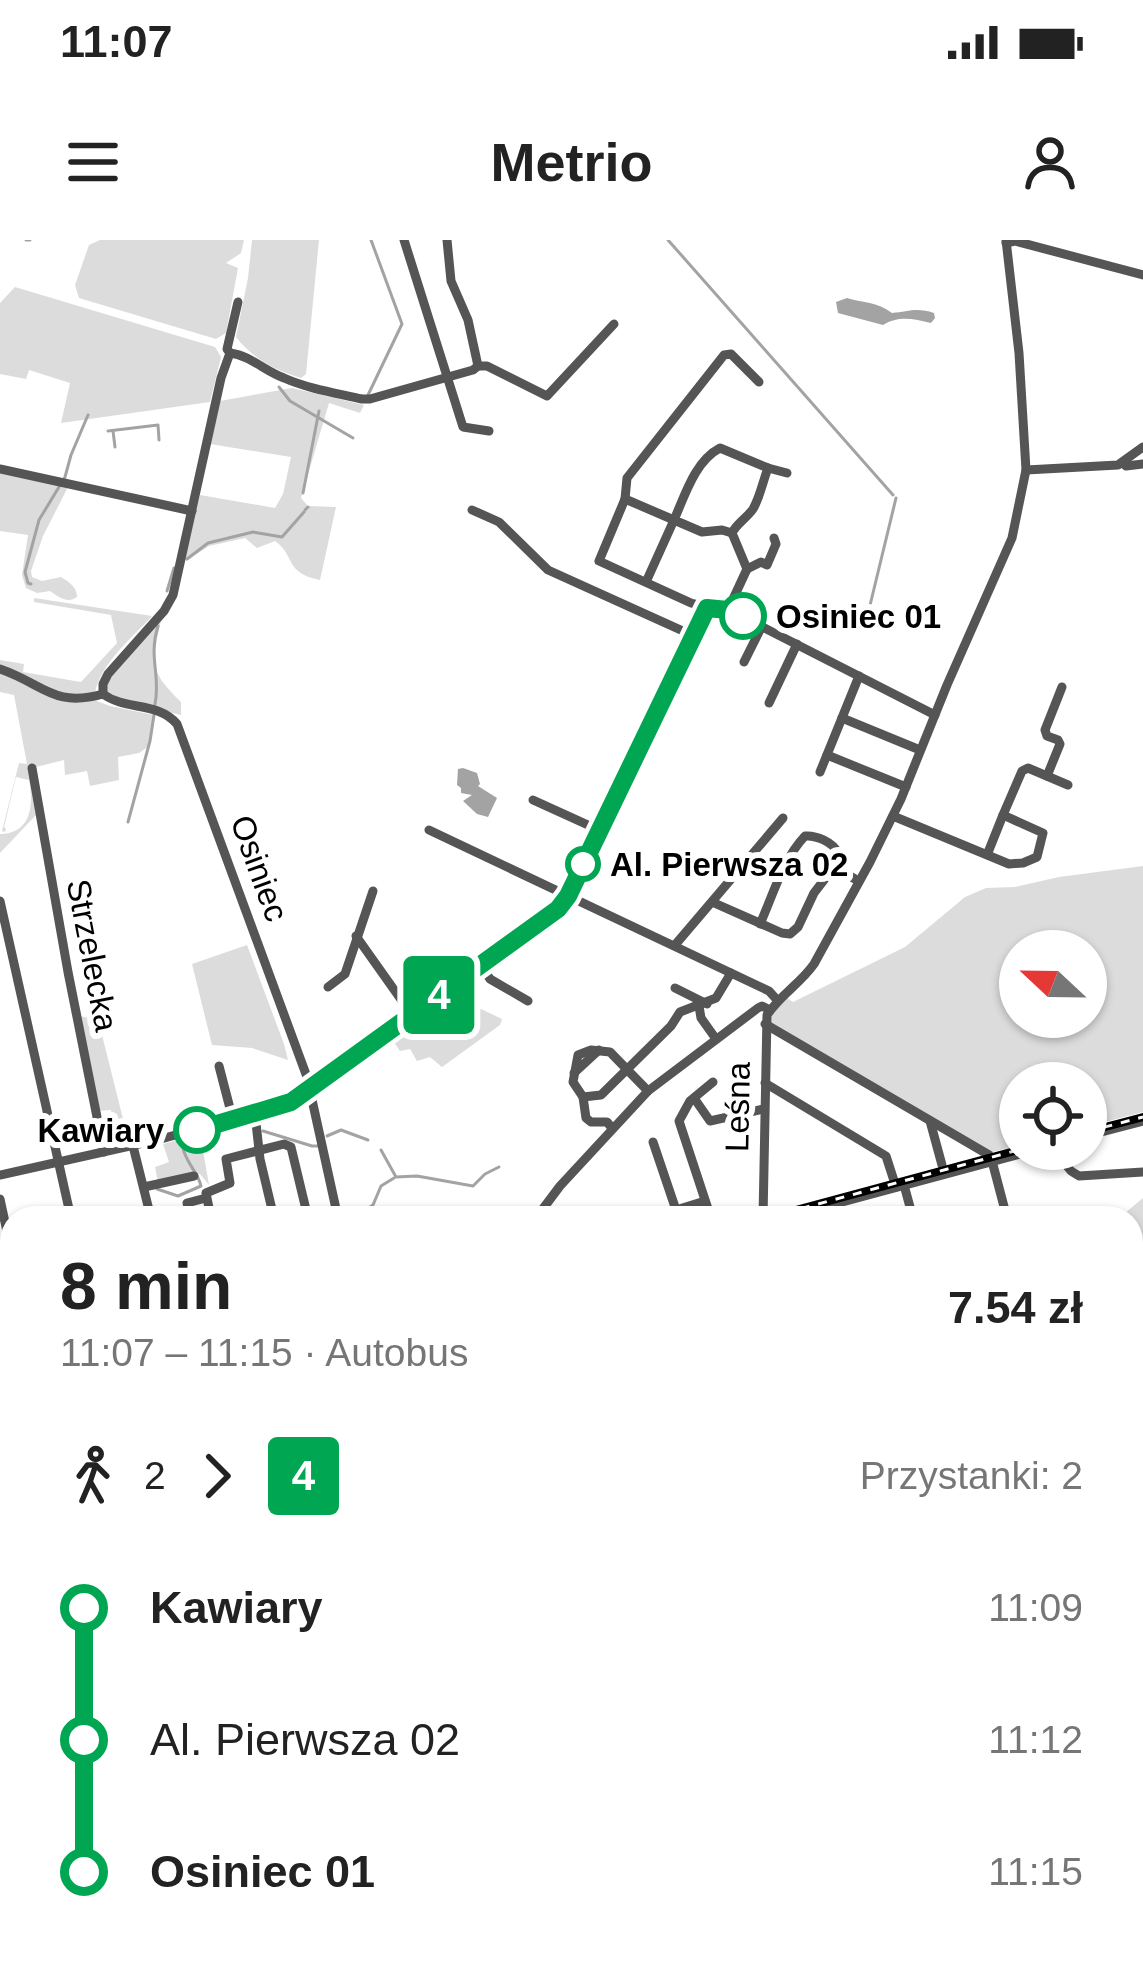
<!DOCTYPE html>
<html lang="pl">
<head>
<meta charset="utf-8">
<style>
	body { margin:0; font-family:Arial,sans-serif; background:#f6f6f6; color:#222; height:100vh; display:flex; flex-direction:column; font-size:45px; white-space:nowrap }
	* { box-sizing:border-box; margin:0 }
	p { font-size:39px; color:#767676 }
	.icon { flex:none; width:66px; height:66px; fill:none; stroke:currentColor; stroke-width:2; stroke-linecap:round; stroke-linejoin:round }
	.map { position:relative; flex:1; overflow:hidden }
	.details { position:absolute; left:0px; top:966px; width:1143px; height:756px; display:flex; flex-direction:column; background:#fff; border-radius:36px 36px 0 0; box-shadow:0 3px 9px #0004 }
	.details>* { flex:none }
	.badge { padding:0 24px; border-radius:9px; font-size:42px; line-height:78px }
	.needle { width:78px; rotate:292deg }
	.fabs { position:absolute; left:999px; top:690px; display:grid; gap:24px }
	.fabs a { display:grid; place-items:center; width:108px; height:108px; border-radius:50%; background:#fff; box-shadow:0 3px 9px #0004; font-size:60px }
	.map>.badge { position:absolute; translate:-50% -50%; box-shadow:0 0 0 6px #fff }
	.legs { display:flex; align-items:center; gap:18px; height:132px; padding:0 60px; font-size:39px }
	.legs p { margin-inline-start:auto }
	.overview { display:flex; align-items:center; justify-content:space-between; height:204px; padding:0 60px }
	h1 { font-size:66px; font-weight:700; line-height:90px }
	ul { padding:0 60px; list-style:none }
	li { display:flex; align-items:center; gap:42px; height:132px; font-size:45px }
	li i { display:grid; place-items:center; width:18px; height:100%; margin:0 15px; background:currentColor }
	li i::after { content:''; width:30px; height:30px; margin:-15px; border:9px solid; border-radius:50%; background:#fff }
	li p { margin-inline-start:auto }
	li:first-child i { background:linear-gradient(#0000 50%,currentColor 0) }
	li:last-child i { background:linear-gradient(currentColor 50%,#0000 0) }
	.status { display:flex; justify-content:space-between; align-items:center; height:84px; padding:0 60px; background:#fff; direction:ltr }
	.status svg { height:33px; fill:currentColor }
	header { display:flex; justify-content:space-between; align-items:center; height:156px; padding:0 60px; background:#fff; font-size:54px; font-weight:700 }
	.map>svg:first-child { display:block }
</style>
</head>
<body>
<div class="status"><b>11:07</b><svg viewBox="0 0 49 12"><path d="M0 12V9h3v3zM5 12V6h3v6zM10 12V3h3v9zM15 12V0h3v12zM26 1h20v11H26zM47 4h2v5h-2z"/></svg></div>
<header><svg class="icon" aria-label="menu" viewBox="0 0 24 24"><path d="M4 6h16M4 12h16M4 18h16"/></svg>Metrio<svg class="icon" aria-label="person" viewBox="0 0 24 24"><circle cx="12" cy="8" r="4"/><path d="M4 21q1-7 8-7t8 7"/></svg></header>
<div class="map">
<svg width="1143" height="1722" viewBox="0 0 1143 1722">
	<rect width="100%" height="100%" fill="#fff"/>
	<g fill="#dcdcdc" fill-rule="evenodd">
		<polygon points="100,0 244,0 241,13 226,23 238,28 226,93 216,99 79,58 75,45 89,5"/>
		<path d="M252,0H319L306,134L301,138C276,131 252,118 236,97L248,38Z"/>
		<polygon points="15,47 215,107 221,117 210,162 61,183 70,143 29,130 26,139 0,134 0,63"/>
		<path d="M292,148L364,165L360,173L329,163L301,258L308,266L336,267L320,340C284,333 296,316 275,301L257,308L245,298L209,306L186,321L185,315L200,255L275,268L283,254L291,217L210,204L220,161Z"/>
		<path d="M0,231L68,247L43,296L31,331L32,337L42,341L61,337C69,342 77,347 77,357C67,364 59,357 50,351L37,353L26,348L22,335L28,295L0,291Z"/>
		<path d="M34,358L152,376C130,400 96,427 94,460L110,466L154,475L149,506L139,513L118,517L119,540L90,546L87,531L65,535L64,520L32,528L36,575L0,613V594C31,594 34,565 29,540L16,537L4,587L6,589L5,592L2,591L19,523L27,524L14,455L0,452V420L24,424L23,432L81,442L117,403L111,375L34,362Z"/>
		<path d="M161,381C151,423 149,431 181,462V475L123,461L107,451V441Z"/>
		<path d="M1143,626V872L1086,887V843H1020V905L989,913L770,782L774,767L787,758L793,762L905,707L965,657L986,648L1015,647L1059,637ZM1020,711H1086V777H1020Z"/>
		<polygon points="247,705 284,804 288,820 252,808 212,805 192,724"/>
		<polygon points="456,749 466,761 467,773 481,769 502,779 500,785 442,827 430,817 417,821 410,809 400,811 389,795 406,784 425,780 430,766"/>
		<polygon points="78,776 98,779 129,903 118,906 111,870 99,871"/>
		<polygon points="232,886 232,890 202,905 209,945 200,934 158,942 155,927 169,922 163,904"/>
		<polygon points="1143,958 1143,1044 1131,1028 1131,978 1119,978"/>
		<polygon points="0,1233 12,1233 12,1429 0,1431"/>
		<polygon points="1143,1365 1143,1722 977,1722 983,1710 1131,1710 1131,1458 1134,1451 1131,1450 1131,1393"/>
		<polygon points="0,1611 12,1618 12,1710 21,1710 41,1722 0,1722"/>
		<polygon points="207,1710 299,1710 291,1722 187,1722"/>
		<polygon points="724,1710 967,1710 962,1722 725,1722"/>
	</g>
	<g fill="#a3a3a3">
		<path d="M847,58C864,63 878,62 892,73C908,72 916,67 934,73L935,78L931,83C914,79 899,75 883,85L838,73L836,62Z"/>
		<polygon points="463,528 477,533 480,544 478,546 497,558 488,577 477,574 463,561 472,555 461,553 461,548 457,545 458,529"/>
	</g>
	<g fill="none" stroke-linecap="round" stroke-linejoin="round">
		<g stroke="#a3a3a3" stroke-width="3">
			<polyline points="26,0 30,0"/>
			<polyline points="668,0 893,255"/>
			<polyline points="279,147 290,161 353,198"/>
			<polyline points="368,155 402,84 371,0"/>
			<polyline points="108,191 158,185 159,200"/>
			<polyline points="113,191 115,207"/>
			<polyline points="303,253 319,171"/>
			<polyline points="305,270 308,267"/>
			<polyline points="187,319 208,303 253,292 282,297 304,272"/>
			<polyline points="31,344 28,343 25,332 39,280 65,237 71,215 88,175"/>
			<polyline points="167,351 174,328"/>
			<polyline points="865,386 896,258"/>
			<path d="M155,464C161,436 148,417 158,386"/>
			<polyline points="128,582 150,501 154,475"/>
			<polyline points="263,891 312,906 319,906"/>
			<polyline points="327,896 341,890 368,900"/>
			<polyline points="201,903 218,894"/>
			<polyline points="381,910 396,937 417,936 473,946 485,934 499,927"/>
			<path d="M157,949L178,956L201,946C198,932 186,923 183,908L199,903"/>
			<polyline points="353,978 373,965 381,946 394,938"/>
		</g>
		<defs>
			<g id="major">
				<polyline points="1131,1379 1143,1351"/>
				<polyline points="476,1710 503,1722"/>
				<polyline points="299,1722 306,1710"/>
				<polyline points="972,1722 978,1710"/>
			</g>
		</defs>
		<use href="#major" stroke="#dbdbdb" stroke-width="18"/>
		<g stroke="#555" stroke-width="9">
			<polyline points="404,0 463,187 489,191"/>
			<polyline points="447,0 451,41 468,80 478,126"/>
			<polyline points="1006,3 1015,1 1143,35"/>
			<polyline points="230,113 227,109 238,62"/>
			<path d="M720,208L768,228C763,241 760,257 753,269C746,279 737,283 732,293L722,290L702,292L674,280C685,255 695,221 720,208Z"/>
			<polyline points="1123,223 1126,226 1143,224"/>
			<polyline points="768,228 787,233"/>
			<polyline points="0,229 192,271"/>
			<polyline points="1026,230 1118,225 1143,207"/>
			<polyline points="625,259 599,321 691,363 739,375 935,475"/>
			<polyline points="472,270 499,282 548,330 694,396"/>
			<polyline points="747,329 761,322 767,325 776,304 774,298"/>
			<polyline points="646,342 674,280 625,259 627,238 724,115 731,114 759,142"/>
			<polyline points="728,370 747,329 732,293"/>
			<polyline points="744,422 762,386"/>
			<path d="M0,429C44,444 53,468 103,454C126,471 157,461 177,484L307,837L338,978"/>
			<path d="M103,454V444L108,434L164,371L173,355L221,138L230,113C249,115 265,131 284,138C309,149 336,153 362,159H370L473,130L478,126H487L547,156L614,84"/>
			<polyline points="769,463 797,404"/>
			<polyline points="842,478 920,510"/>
			<polyline points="827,515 906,547"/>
			<polyline points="32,528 68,732 104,912"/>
			<polyline points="820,532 859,436"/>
			<polyline points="1047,536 1060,504 1058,500 1047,496 1045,490 1062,447"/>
			<polyline points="533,560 599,590"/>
			<polyline points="1003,575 1022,531 1028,528 1068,545"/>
			<polyline points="893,576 1009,624 1023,623 1037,617 1043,593 1003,575 987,615"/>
			<polyline points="429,590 769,751 778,761"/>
			<polyline points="0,661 71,978"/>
			<polyline points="712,662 782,693 790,694 798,687 814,653 834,627"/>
			<path d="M760,684C773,655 783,619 805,596C816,595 833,602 838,613L834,627L855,639"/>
			<polyline points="356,696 412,775"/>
			<polyline points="675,705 783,578"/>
			<polyline points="481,725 490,739 528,761"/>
			<polyline points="328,747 345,734 373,651"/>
			<polyline points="675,748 707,764"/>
			<polyline points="699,766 701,778 716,799"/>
			<polyline points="765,784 989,915 992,921"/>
			<polyline points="219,826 233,880"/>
			<polyline points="574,833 599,810"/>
			<polyline points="765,843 886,916 896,947"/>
			<polyline points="583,857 601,855 671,786 680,772 716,758 731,733"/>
			<polyline points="694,858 710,881 764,869"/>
			<polyline points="255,874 260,919 274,978"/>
			<polyline points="930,881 942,925"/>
			<polyline points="612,888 607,882 591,882 586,878 583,857 573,842 578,815 591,810 610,812 648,851"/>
			<polyline points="1086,896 1143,881"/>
			<polyline points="653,902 676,970 705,961"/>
			<polyline points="133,906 151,978"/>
			<polyline points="1053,909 1071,931 1079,936 1143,932"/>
			<polyline points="992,921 1007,978"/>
			<polyline points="0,935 161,899 287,864 555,672 568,656 707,368"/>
			<polyline points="904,945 913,978"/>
			<polyline points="144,947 194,936"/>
			<polyline points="0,959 12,1015"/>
			<polyline points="191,978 187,963 206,958"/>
			<polyline points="211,978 206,953 230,943 226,919 284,904 291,907 308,978"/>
			<polyline points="536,978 560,946 648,851 758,768 762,766 770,770"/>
			<polyline points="711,978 679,881 690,861 713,842"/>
			<path d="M763,978L767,775C780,755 801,743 814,724L870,622L901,559L947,445L1012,298L1026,230L1019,113L1006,0"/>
			<polyline points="783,978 1039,909"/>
			<polyline points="0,1060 12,1057"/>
			<polyline points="1131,1081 1143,1086"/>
			<polyline points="0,1189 12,1186"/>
			<polyline points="1131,1454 1134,1455"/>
			<polyline points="0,1473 12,1480"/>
			<polyline points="0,1513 5,1503 12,1507"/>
			<polyline points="719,1710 720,1722"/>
			<polyline points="130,1722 137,1710"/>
			<polyline points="411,1722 415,1710"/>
		</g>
		<use href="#major" stroke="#000" stroke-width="12"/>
		<defs>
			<g id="rail">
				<polyline points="1086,892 1143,877"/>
				<polyline points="766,978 1022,909"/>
				<polyline points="0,1426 12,1423"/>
			</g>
		</defs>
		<use href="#rail" stroke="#000" stroke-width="8"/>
		<use href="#rail" stroke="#fff" stroke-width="3" stroke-dasharray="9" stroke-linecap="butt"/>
	</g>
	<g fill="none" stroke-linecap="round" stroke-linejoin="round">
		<defs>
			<polyline id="line-1" points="197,890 291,862 558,669 568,656 707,368 728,370 743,376"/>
		</defs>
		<use href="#line-1" stroke="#fff" stroke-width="27"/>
		<use href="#line-1" stroke="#00a651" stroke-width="18"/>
	</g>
	<g fill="#fff" stroke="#00a651" stroke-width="6">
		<circle cx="743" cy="376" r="21"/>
		<circle cx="583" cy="624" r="15"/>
		<circle cx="197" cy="890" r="21"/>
	</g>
	<g text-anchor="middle" stroke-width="12" stroke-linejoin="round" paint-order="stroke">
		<g font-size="33" font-weight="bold" fill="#000" stroke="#fff" text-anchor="start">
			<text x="776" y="388">Osiniec 01</text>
			<text x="610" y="636">Al. Pierwsza 02</text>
			<text x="164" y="902" text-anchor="end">Kawiary</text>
		</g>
		<g font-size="33" fill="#000" stroke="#fff">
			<text transform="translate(260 628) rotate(70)" y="12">Osiniec</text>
			<text transform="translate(93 715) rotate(79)" y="12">Strzelecka</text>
			<text transform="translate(737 867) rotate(-89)" y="12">Leśna</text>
		</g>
	</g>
</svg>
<div class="fabs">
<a><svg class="needle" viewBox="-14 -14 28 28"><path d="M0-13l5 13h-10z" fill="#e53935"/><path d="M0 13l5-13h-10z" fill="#767676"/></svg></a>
<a><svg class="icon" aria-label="locate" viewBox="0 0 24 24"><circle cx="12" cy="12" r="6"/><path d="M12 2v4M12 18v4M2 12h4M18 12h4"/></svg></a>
</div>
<b class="badge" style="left:439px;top:755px;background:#00a651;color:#fff">4</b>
<section class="details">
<div class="overview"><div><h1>8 min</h1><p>11:07 – 11:15 · Autobus</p></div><b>7.54 zł</b></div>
<div class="legs"><svg class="icon" aria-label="walk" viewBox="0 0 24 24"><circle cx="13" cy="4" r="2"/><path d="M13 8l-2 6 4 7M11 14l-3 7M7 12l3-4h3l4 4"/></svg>2<svg class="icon" aria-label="forward" viewBox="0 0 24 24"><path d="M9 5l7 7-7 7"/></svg><b class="badge" style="background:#00a651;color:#fff">4</b><p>Przystanki: 2</p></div>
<ul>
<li><i style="color:#00a651"></i><b>Kawiary</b><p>11:09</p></li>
<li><i style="color:#00a651"></i><span>Al. Pierwsza 02</span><p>11:12</p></li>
<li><i style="color:#00a651"></i><b>Osiniec 01</b><p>11:15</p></li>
</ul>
</section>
</div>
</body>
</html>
